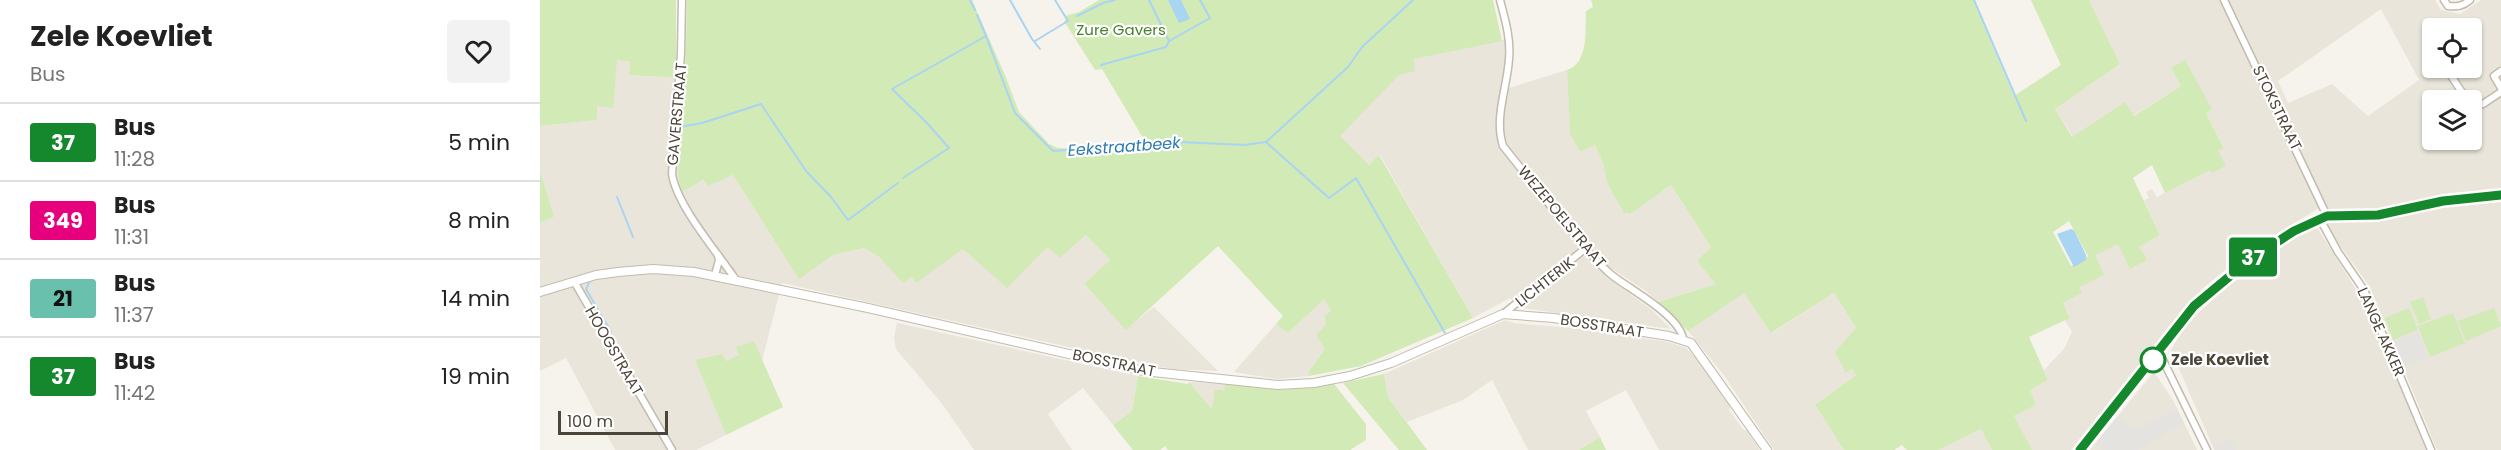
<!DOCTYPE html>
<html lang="en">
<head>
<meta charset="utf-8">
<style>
	body { margin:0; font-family:Poppins,sans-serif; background:#f2f2f2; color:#222; height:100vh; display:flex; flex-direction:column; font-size:22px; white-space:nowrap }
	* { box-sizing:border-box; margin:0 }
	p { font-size:20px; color:#767676 }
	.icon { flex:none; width:33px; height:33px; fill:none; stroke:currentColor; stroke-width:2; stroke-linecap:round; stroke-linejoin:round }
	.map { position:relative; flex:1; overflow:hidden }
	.side { display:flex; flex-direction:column; background:#fff; width:540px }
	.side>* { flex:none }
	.badge { padding:0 12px; border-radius:4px; font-size:21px; line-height:39px }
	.tools { position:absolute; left:1882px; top:18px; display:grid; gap:12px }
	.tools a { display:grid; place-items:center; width:60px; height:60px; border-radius:6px; background:#fff; box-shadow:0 2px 4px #0004; font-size:30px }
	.scale { position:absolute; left:18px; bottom:15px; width:110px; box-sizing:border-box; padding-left:6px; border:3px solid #4b4439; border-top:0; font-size:16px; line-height:21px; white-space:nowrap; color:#4b4439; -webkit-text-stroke:4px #fff; paint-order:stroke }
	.map>.badge { position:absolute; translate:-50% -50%; box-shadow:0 0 0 3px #fff }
	.round { display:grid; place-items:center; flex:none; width:63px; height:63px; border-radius:6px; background:#f2f2f2 }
	.summary { display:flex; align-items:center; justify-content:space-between; height:102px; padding:0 30px }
	h1 { font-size:28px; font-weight:700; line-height:45px }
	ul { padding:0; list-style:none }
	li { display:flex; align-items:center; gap:18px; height:78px; padding:0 30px; border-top:2px solid #e0e0e0 }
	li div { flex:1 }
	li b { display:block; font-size:22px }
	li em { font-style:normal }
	li .badge { min-width:66px; font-weight:700; text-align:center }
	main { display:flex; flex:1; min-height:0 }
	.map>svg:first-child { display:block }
</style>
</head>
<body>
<main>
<section class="side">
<div class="summary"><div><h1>Zele Koevliet</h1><p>Bus</p></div><a class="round"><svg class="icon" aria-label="heart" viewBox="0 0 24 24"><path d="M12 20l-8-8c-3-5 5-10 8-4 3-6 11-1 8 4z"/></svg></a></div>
<ul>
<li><span class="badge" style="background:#15882e;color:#fff">37</span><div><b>Bus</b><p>11:28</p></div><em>5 min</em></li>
<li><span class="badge" style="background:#e6007e;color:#fff">349</span><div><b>Bus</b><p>11:31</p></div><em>8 min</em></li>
<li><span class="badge" style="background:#69c0ac;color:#111">21</span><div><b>Bus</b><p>11:37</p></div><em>14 min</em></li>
<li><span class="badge" style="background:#15882e;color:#fff">37</span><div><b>Bus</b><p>11:42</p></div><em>19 min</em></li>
</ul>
</section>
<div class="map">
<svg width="1961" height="450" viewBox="0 0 1961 450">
	<rect width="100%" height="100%" fill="#f6f3ec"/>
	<g fill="#eae5da" fill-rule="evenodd">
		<path d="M1549,0H1895L1901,10L1920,14L1941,0H1961V191L1898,196L1829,211L1793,212L1779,208L1707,252L1662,289L1531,450H1491L1474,416L1496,405L1490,390L1508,380L1504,370L1524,349L1532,332L1525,320L1530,317L1523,303L1542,293L1538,287L1554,255L1578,243L1599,247L1620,235L1604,200L1609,198L1606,192L1612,189L1617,197L1671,169L1672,172L1678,151L1684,147L1666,113L1672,109L1662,92L1631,68L1641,86L1593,116L1585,102L1533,137L1515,109L1580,64ZM1841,9L1879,80L1828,116L1792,84L1748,103L1738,81ZM1893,28H1932V68H1893ZM1893,100H1932V140H1893Z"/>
		<polygon points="972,38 969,88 1027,70 1030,134 1040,152 1055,145 1063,163 1067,183 1087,215 1131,185 1171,247 1176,284 1118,302 1106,291 1068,266 1022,212 1014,218 1039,248 973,301 970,298 933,318 840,155 829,165 799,136 873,59"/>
		<polygon points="76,60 90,62 89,75 144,79 139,157 142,192 165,180 169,185 193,175 259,278 293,255 324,248 339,257 363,283 372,277 376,282 423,249 507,247 520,258 546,235 570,260 544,285 586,329 614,307 678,371 633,369 601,363 242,283 222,361 213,341 197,348 200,355 186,361 155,360 186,435 156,450 75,450 26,358 0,371 0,223 14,217 0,170 0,126 57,120 57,106"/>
		<polygon points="1961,200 1961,450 1897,450 1830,287 1792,234 1787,222 1841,220 1914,205"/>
		<polygon points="1776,226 1827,307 1886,450 1675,450 1672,445 1631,350 1646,324 1700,275 1727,258 1732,250"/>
		<polygon points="1045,254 1068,278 1112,310 1131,329 983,308 1011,286 1013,281"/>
		<polygon points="1204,292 1232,333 1294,293 1316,328 1307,373 1312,369 1316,375 1275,405 1304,450 1234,450 1183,374 1148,331"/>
		<polygon points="784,298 791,311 786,325 785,349 769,371 769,376 737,379 694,372 736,324 748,333"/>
		<polygon points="965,320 973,323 1034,328 1128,342 1146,348 1154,356 1155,355 1191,406 1189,410 1202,428 1205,431 1207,430 1220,450 1119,450 1086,390 1046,411 1060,437 1038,450 988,450 952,380 923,400 867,422 848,397 844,374"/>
		<polygon points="357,323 598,376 592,411 573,425 543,388 508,414 532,450 434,450 403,405 356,349 354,338"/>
		<polygon points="1614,372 1633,400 1657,450 1550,450"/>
		<polygon points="649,382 685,383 684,390 673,410"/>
		<polygon points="1441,429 1452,450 1398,450"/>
	</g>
	<g fill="#d2eab5" fill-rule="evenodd">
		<polygon points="0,0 136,0 136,78 89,75 90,62 77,60 73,108 57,106 57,120 0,126"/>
		<polygon points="147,0 432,0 465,75 479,112 509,144 518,148 534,149 606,143 562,69 555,70 524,21 527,19 525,16 539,12 559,0 953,0 962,41 874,59 875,71 859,75 800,136 829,165 839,155 933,318 821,366 769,376 769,371 785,349 776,335 786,325 785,316 791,311 784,299 748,333 736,324 743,316 678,246 586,330 544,284 570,260 546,235 520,258 507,247 467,288 423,249 376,283 372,277 363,283 339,257 324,248 293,255 259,279 193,175 168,186 164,180 142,192 138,175 146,47"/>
		<path d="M1051,0H1433L1474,96L1521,65L1491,0H1549L1580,64L1515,109L1532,137L1585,102L1594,116L1641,86L1631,68L1645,60L1672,109L1666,113L1684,148L1678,151L1686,166L1672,173L1670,170L1625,193L1612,165L1593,178L1620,235L1599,247L1607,260L1590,269L1578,244L1555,255L1564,275L1539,287L1542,293L1523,303L1530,318L1489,337L1508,380L1490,390L1496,405L1474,416L1492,450H1452L1441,429L1398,450H1367L1362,445L1354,450H1304L1275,405L1316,375L1312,369L1306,373L1295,352L1316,328L1294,293L1231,333L1204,293L1148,331L1118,302L1176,284L1157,261L1171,247L1131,185L1090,214L1084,213L1067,183L1063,163L1055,145L1040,152L1030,134L1027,70C1049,63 1045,30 1046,11L1053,7ZM1529,221L1548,256L1531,266L1513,232Z"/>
		<polygon points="0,170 14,217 0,223"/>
		<polygon points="1883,297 1891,319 1879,324 1870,302"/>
		<polygon points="1869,308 1878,330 1853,340 1845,318"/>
		<polygon points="1954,308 1961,326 1926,341 1918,321"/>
		<polygon points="1913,313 1925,343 1890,357 1878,326"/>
		<polygon points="214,341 243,407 186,435 155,360 182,354 186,361 199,355 196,347"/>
		<polygon points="844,374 848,397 887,450 859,450 803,383"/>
		<polygon points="598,376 648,384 649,382 672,409 675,390 684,390 685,383 742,390 794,384 826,424 826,440 810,450 628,450 625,446 620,450 593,450 573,425 592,411"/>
		<polygon points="1060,437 1066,450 1038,450 1040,449"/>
	</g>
	<g fill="#e5e3e0">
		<polygon points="1878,332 1888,358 1863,367 1853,342"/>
		<polygon points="1637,409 1644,424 1597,450 1563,450 1557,441 1577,417 1593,430"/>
		<polygon points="1690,438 1696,450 1675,450 1674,447"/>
	</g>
	<g fill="#a9d4f2">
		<polygon points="628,0 641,0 650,19 639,23"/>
		<polygon points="1531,229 1534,230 1546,255 1546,260 1534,267 1517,234"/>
	</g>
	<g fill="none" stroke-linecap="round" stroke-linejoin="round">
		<g stroke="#a9d4f2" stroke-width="2">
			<polyline points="430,0 435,10"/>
			<polyline points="470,0 492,39 500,49"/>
			<polyline points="609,0 629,41 670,18 660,0"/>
			<polyline points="1434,0 1486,121"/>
			<polyline points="437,15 446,36"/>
			<polyline points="537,16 563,3 575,0"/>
			<polyline points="495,41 528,21 515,0"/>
			<polyline points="561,65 626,47 629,41"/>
			<polyline points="140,127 162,123 221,104 266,171 291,197 308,220 358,183"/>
			<polyline points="726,142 789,198 816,178 905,333"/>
			<polyline points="363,178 409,148 387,123 352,89 446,36 475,113 513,151 640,142 704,145 726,142 808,67 822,47 873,0"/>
			<polyline points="77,197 93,237"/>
			<polyline points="49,283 46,289 71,332"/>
		</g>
		<defs>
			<g id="minor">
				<path d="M142,0L141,53L132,174C137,206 177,252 196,280"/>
				<path d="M960,0C965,19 971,39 969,59C967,89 954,117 963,146C988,177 1012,209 1038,239C1049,252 1060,266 1073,276C1091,290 1140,316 1143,339"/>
				<polyline points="1684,0 1787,216"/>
				<path d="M1904,0L1908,6C1918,7 1923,6 1930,0"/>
				<polyline points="1906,68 1927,100"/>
				<polyline points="1961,71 1954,76 1961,88"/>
				<polyline points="1932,106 1943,104 1961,92"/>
				<polyline points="1780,219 1798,252 1824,290 1891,450"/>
				<polyline points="175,275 179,260 178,255"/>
				<polyline points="35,283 132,450"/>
				<polyline points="963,314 1046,248"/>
				<polyline points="1619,352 1667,450"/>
				<polyline points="1540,450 1654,306 1708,261 1754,231 1787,216 1838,215 1903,201 1961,195"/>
			</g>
			<polyline id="tertiary" points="0,292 56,275 78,272 113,269 154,272 328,308 603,371 738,385 774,383 810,376 851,363 963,314 1014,318 1129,336 1151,343 1227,450"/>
		</defs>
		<use href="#minor" stroke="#c2bbae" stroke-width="9"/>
		<use href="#tertiary" stroke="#c2bbae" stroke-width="10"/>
		<use href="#minor" stroke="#fff" stroke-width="6"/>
		<use href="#tertiary" stroke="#fff" stroke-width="8"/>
	</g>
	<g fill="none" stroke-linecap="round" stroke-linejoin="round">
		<defs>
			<polyline id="line" points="1540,450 1654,306 1708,261 1754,231 1787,216 1838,215 1903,201 1961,195"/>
		</defs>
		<use href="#line" stroke="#fff" stroke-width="14"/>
		<use href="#line" stroke="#15882e" stroke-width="9"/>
	</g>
	<circle fill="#fff" stroke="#15882e" stroke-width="3" cx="1613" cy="360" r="12"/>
	<g text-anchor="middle" stroke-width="4.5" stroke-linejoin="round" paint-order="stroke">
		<g font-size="15" fill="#4a7f2a" stroke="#fff">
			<text x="581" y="35">Zure Gavers</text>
		</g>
		<g font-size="15" fill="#4b4439" stroke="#fff">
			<text transform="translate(1737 108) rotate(64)" y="5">STOKSTRAAT</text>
			<text transform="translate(137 114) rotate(-85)" y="5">GAVERSTRAAT</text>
			<text transform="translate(1022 217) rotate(50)" y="5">WEZEPOELSTRAAT</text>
			<text transform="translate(1005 282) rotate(-38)" y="5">LICHTERIK</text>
			<text transform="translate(1062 326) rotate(9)" y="5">BOSSTRAAT</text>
			<text transform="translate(1841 332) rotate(66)" y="5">LANGE AKKER</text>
			<text transform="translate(74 351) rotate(60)" y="5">HOOGSTRAAT</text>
			<text transform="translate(574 363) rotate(12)" y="5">BOSSTRAAT</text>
		</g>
		<g font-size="15" font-weight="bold" fill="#4b4439" stroke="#fff" text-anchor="start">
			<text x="1631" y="365">Zele Koevliet</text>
		</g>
		<g font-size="16" font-style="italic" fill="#2e7ab2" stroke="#fff">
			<text transform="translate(584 146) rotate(-4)" y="6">Eekstraatbeek</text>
		</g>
	</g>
</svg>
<div class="tools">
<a><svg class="icon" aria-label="locate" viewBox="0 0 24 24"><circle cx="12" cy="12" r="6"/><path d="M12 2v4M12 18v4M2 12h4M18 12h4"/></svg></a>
<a><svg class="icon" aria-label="layers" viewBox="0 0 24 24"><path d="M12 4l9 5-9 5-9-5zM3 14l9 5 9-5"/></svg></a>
</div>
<div class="scale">100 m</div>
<b class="badge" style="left:1713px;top:257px;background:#15882e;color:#fff">37</b>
</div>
</main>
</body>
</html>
